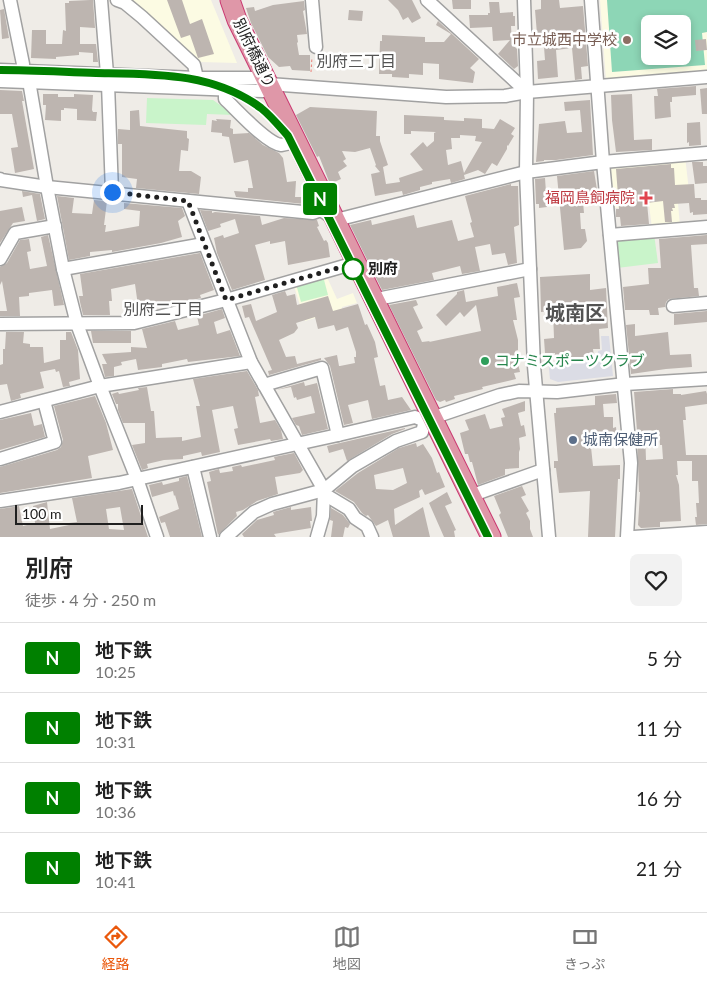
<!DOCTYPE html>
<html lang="ja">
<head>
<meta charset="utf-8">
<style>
	body { margin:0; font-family:Lato,"Noto Sans JP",sans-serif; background:#f2f2f2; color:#222; height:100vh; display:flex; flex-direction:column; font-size:19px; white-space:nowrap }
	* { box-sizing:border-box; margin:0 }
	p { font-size:16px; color:#767676 }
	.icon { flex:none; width:28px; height:28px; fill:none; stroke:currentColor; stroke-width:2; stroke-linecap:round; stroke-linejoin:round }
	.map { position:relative; height:537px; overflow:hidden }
	.sheet { display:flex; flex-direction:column; background:#fff; flex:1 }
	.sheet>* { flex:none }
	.badge { padding:0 10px; border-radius:4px; font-size:18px; line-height:32px }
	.tools { position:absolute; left:641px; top:15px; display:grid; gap:10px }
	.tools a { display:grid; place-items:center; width:50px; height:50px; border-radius:8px; background:#fff; box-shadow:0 2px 8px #0003; font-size:25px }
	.scale { position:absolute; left:15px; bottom:12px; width:128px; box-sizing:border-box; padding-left:5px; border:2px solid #202020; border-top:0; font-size:14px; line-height:18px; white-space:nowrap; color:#202020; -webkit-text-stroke:4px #fff; paint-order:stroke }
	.you { position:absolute; width:25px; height:25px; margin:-12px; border:4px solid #fff; border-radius:50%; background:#1a73e8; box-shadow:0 0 0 8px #1a73e833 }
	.map>.badge { position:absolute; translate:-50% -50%; box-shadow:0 0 0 2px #fff }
	.round { display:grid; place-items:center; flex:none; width:52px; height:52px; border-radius:8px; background:#f2f2f2 }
	.headline { display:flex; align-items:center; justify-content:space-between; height:85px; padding:0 25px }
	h1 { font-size:24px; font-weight:600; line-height:38px }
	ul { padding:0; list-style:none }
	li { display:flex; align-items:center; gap:15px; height:70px; padding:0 25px; border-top:1px solid #e0e0e0 }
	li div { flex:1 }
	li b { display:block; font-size:19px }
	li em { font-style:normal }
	li .badge { min-width:55px; font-weight:700; text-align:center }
	.tab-bar { display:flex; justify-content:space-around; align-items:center; height:70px; border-top:1px solid #e0e0e0; background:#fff; font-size:14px; color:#767676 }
	.tab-bar a { display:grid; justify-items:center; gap:2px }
	.tab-bar .active { color:#ea580c }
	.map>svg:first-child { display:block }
</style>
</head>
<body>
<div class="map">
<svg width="707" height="537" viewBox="0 0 707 537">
	<rect width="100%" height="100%" fill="#efece7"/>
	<g fill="#fcfbe3" fill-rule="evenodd">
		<polygon points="128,0 211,0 237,63 200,62 156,21"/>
		<path d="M600,0H707V71L606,80ZM650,24H682V56H650Z"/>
		<polygon points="685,156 689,191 677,192 680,226 652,228 649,205 615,208 610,164"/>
		<polygon points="326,275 337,299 353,293 357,303 342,307 342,310 305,321 293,283"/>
	</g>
	<g fill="#c9f4ca">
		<polygon points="147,98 213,100 234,115 207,114 206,125 146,123"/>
		<polygon points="654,234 658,263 617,268 614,238"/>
		<polygon points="323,276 328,295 301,302 296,284"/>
	</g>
	<path fill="#8dd6b6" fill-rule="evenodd" d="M607,0H707V32L702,33L705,65L612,72ZM650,24H682V56H650Z"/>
	<polygon fill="#dbdce5" points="601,336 609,336 613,376 558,382 550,379 548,359 551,359 552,365 598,360 598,351 602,350"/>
	<g fill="#bdb5b0" fill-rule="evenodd">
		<polygon points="90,0 93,0 95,28 80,27 80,44 96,44 98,62 93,62 93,53 79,52 79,55 56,57 56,59 31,58 32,30 46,30 46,44 62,44 63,30 66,31 65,3 69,3 69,1"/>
		<polygon points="167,0 182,0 190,24 202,19 214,54 198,58 190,35 181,38"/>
		<polygon points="388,0 412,0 421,18 412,23 408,17 403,20 398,10"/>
		<polygon points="452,0 471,0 471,9 453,9"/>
		<polygon points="541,0 559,0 560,8 583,6 588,66 581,67 582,79 575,80 572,48 556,50 558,77 538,79 537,61 545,60 543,34 537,34 535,10 541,9"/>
		<polygon points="304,1 305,10 303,11 307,34 297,35 298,42 297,43 299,55 310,55 310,71 292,70 290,66 279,67 268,57 251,23 246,8 254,7 255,11 273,5"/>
		<polygon points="489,2 499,2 500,13 513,12 513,16 515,16 515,26 511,26 512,44 517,49 518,66 514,69 498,54 510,40 493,41 492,27 470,28 469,15 488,15 488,13 490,13"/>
		<polygon points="4,9 9,38 2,39 0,10"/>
		<polygon points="349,10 363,11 362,21 348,20"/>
		<polygon points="438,21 479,59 470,68 475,72 473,83 439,79 439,64 423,63 423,75 409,74 409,78 392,77 392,74 379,74 380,41 382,41 382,35 425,37 425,42 444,42 451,34 436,25"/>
		<polygon points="706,39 707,50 696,51 695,40"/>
		<polygon points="338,52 346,53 346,70 326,70 326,57 338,57"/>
		<polygon points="696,86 696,95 672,97 672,102 670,102 671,117 655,119 654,96 658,96 657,89"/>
		<polygon points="707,88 707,114 702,114 700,89"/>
		<polygon points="0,90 22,91 24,101 22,101 34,169 15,173 11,148 18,147 12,114 0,114"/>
		<polygon points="43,94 58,94 58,97 74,97 74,94 93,95 92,110 93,112 97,112 96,121 77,120 77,109 64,108 64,110 61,110 61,121 45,120 46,105 43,105"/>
		<polygon points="632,94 634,140 652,139 652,150 616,152 612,120 611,95"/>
		<polygon points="590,100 593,155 556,160 544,160 544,161 536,162 539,124 565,121 567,133 582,132 580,110 565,111 564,102"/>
		<path d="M310,107L377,111L376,136H380V141L388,165L383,167L386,184L400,182L399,178L423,170L410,154L423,142L427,147L434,141V133L436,132L411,131V134H404V115L444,117V120L464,121V118L482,119V128L494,129L500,119L515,128L511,134L514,136L508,146L507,145V149L497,166L492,163L485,174L478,170L464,175L465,179L451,183L450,179L432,182V184L420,187V190L403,195L402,191L375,196L371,174L380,172L375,166L376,165L370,148L355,152L342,151L346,159L343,161L347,166L338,172L341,179L330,184L319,156L317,157L296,115ZM460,135L476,136L475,141L482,142L464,173L461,161L448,165L446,150L452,149L451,138H460Z"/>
		<polygon points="139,110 140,126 187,131 187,138 189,139 188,151 181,150 179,171 191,171 201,177 199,194 136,188 137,179 122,177 122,144 118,144 118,129 130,130 130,111"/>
		<polygon points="216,119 231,120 230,128 233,129 233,134 249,133 263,145 279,153 283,158 287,182 296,181 295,197 304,197 304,204 236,197 234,191 248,192 248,188 253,188 248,160 234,163 229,137 222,136 222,133 211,132 212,120 217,121"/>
		<polygon points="700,122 701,145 689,146 689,142 687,143 687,123"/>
		<polygon points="692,162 703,162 703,166 707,166 707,183 695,184"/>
		<polygon points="671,164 671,168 674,168 675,185 694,184 695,198 701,198 701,200 707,200 707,214 693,215 693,212 690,213 689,203 674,204 675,208 672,208 673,211 671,211 672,222 665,222 663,201 647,203 649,224 621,226 620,217 616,217 616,209 619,209 616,169"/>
		<polygon points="594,171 599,202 583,202 584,213 580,213 581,229 585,229 587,241 581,248 564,250 557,176"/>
		<polygon points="545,178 547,207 539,208 539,204 536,204 535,179"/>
		<polygon points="511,184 511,186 518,186 519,225 514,227 517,263 508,265 505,253 492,255 490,244 475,247 480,271 462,274 460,266 432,273 434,280 382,290 350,225 371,220 372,225 414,215 417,228 452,220 458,241 474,237 470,223 472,222 465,196"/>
		<polygon points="22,191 40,194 45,219 37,221 32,195 23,197"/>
		<polygon points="57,196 74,198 72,213 92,214 94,200 107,201 104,225 106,225 105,232 139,226 140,211 124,209 124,203 182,208 185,216 178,221 182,237 161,243 112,252 112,250 90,252 90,256 69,260"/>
		<polygon points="22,207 25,221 13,223 0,243 0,211"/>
		<polygon points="200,210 212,211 212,213 215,212 260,216 262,225 284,218 317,220 319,226 317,227 324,241 326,240 328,243 330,257 288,265 285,241 270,244 270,241 255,245 265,280 232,290 217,253 214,238 223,235 224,238 239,233 235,219 220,224 221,227 208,231"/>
		<polygon points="48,235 64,305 54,306 52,290 29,293 29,296 19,297 20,316 0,316 0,311 7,311 2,281 0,285 0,267 7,263 20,240 29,239 31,251 27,252 30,269 47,266 41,237"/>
		<polygon points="707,235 707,244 691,245 694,288 698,288 699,296 669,299 666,302 665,307 658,308 659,315 650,315 649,310 625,310 623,287 649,284 648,268 661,268 659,239"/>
		<polygon points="200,253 214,290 200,295 201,298 173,305 173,303 139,313 135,284 111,289 112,301 109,301 110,315 83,315 80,302 79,296 83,296 80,274"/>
		<polygon points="590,274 590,290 606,288 608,328 599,329 600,349 593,349 594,357 555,359 555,353 545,353 544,339 554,338 553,311 541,312 540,277"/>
		<polygon points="517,283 520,297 514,298 517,320 513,320 518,340 518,350 515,351 520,372 514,373 516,379 482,387 483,389 454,396 455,399 446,402 445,400 440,402 436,400 389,305 416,300 418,305 413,307 423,328 417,331 422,342 430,341 429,342 481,331 476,305 464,317 460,312 446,326 436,315 457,294 457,292 464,290 466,302 498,296 497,287"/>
		<polygon points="285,291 287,296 295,294 297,305 328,296 333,311 358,304 365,325 367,324 375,342 378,357 374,358 380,386 385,385 388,400 402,397 411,410 372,419 368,400 348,405 353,423 344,425 330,366 324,358 337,355 339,366 340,366 355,363 354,357 356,357 356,352 348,327 336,331 334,325 318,329 315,317 296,323 298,328 294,333 279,340 286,357 295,356 297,364 321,358 321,360 269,375 268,371 272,370 249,317 245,318 242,306 251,304 256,321 277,312 272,295"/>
		<polygon points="222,309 225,318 214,322 217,334 230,330 240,356 188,362 187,359 162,364 162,367 138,370 136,359 121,362 122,365 114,367 114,376 105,377 102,364 107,364 102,354 131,352 131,347 147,348 142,329 175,321 178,330 199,325 197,316"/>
		<polygon points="707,311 707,322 674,325 674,314"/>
		<polygon points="635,324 635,336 668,332 670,355 691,354 692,367 666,369 631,374 626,325"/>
		<polygon points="91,331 131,331 131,343 93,343"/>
		<polygon points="6,332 24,332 23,343 30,344 30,347 43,347 44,363 60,359 60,340 66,340 66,332 71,332 78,350 80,379 69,382 70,386 63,387 59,371 56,372 55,369 40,372 44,388 20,394 21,398 11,401 7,384 0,385 0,365 3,364 3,349 5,349"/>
		<polygon points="247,371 258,390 259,396 255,397 260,423 275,420 281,430 283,439 271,441 270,439 238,445 234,429 238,428 233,406 212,410 220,452 202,456 201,452 183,456 183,459 164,460 147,464 148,468 142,470 132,445 145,443 145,423 123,423 118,410 118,404 116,404 112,394 118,392 119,394 139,390 138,388 147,387 151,411 154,411 156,438 182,437 182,441 201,437 196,406 200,406 193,379"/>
		<polygon points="304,382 305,386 317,383 328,429 302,435 299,426 296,425 292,418 315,413 311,396 297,400 296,397 294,398 291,387 276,390"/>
		<path d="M673,389V394H681V395L706,391L707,394V404L685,407L686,420H683L686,455H707V524L696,525L695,517H697L696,503H699L698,481H692V461H677L678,475H676L679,485L681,521L660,522V527L641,528L638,525L640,492H639L637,431L634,392ZM659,430L660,445H662L663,459L646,460L645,431Z"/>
		<polygon points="616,394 617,403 603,404 604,417 613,417 613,428 616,427 617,438 621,438 621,445 591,447 593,466 620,465 620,479 618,479 615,537 588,537 590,491 559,493 556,468 554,468 554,461 558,461 554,413 556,413 556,408 595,405 595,396"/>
		<polygon points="95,396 106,423 113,450 88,456 92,478 0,493 0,467 57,450 61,447 63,440 54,406"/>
		<polygon points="525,401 525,411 518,413 521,426 524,425 526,436 519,438 520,449 519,452 519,468 505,469 505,475 478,485 472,462 470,462 468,454 465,454 460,433 469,430 465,420 485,414 490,429 503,426 501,418 505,417 502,409"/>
		<polygon points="31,413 34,426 42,424 45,437 0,450 0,420"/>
		<polygon points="405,428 405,429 392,434 347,461 343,449 329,453 327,446"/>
		<path d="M416,443L417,447L423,444L432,458L437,473L439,472L445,487L425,495L422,489L419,491L420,497L394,509L395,525L423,507L430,537H393L388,520L376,526L368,515L366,516L362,513L354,502L335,491L358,473L399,448ZM403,468L407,483L393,490L376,489L374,475Z"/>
		<polygon points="294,453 303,470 300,473 275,477 278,494 257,501 243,510 236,512 237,516 218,535 207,482 211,481 209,472 219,469 220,473 233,471 232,467 241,465 242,467 275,460 274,457"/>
		<polygon points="187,476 202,537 170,537 165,522 161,523 159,517 179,509 175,495 174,496 173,491 152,497 149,485 162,482 163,485 179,481 179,478"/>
		<polygon points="522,486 526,495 521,497 529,511 526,513 530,521 530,529 533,537 508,537 499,515 501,513 494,496"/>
		<path d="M132,489L148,537H0V509L19,506L23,526L35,523L33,506L47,502L50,529L69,525V523L77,522L72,498ZM120,507L124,530L109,529L106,509Z"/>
		<polygon points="447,492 452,503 445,506 456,530 454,531 455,537 444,537 429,503"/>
		<polygon points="291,507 291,510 311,507 312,521 310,521 311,528 274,534 276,537 244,537 242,534 257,520 274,515 273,512"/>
		<polygon points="331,508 343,515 350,524 348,528 345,527 343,537 331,537 333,521 330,520"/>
	</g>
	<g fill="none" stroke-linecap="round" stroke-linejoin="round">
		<defs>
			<g id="minor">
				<polyline points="10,0 23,64 22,71"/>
				<polyline points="101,0 107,74"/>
				<polyline points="117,0 125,3 142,17 194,65 197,78"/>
				<polyline points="312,0 316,47"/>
				<polyline points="427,0 527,92"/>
				<polyline points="524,0 527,92 526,172 534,366 549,537"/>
				<polyline points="591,0 603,162 631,463 627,537"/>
				<polyline points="0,70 197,78 257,78 269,84 446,97 505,96 527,92 707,77"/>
				<polyline points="0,81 263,91 269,84"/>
				<polyline points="29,81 47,187 63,269 77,324 100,386 137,479 157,537"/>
				<polyline points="108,84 112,192"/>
				<path d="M225,89V99C236,109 266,143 281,145C281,145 288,144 289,143"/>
				<polyline points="0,179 1,180 47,187 313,213 321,210 336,220 526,172 603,162 707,153"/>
				<polyline points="188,201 251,362 324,490 323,516 317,537"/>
				<polyline points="610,235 707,227"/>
				<polyline points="0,259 15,233 55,226"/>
				<polyline points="63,269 204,244"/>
				<polyline points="376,303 382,298 530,269"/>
				<polyline points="673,306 707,303"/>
				<polyline points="0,324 134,323 226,300 348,265"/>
				<polyline points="264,385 322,368 338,435"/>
				<polyline points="0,412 100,386 251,362"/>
				<polyline points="0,459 55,442 44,401"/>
				<polyline points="193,467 210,537"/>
				<polyline points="324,494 349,509 355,518 367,526 372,537"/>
				<polyline points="470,496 543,470"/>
				<polyline points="0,501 119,483 338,435 415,417 425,421"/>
				<polyline points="226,537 254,512 272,504 324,490 353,466 396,441 422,432 425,421 432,418 500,395 519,391 557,392 625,384 707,379"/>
				<polyline points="634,537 707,532"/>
			</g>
			<polyline id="highway" points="230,0 237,20 491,537"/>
		</defs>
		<use href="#minor" stroke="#a1a1a1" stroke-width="15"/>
		<use href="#highway" stroke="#ca3871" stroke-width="21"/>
		<polyline stroke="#ec817b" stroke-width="1" stroke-dasharray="2.5 2.5" stroke-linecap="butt" points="311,72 312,57"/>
		<use href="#minor" stroke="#fff" stroke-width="12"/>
		<use href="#highway" stroke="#df97a8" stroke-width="19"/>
	</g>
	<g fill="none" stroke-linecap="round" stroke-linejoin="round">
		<defs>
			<path id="line" d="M0,70C32,70 64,72 96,73C153,74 213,72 261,108C271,116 280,127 288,136L488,537"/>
		</defs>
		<use href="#line" stroke="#fff" stroke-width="11"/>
		<use href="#line" stroke="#008000" stroke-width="8"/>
		<polyline stroke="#202020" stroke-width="5" stroke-dasharray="0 9" points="112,192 188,201 226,300 348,265 353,269"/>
	</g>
	<circle fill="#8d6e63" stroke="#fff" stroke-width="2" cx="627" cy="40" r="5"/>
	<path fill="#e0444e" stroke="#fff" stroke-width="2" d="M643.5 190.5h5v5h5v5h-5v5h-5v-5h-5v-5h5z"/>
	<circle fill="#fff" stroke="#008000" stroke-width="2.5" cx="353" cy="269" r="10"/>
	<circle fill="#2e9e5b" stroke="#fff" stroke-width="2" cx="485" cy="361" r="5"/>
	<circle fill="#5c6f8a" stroke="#fff" stroke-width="2" cx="573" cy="440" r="5"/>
	<g text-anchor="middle" stroke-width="5" stroke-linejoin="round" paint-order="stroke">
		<g font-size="15" fill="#785e54" stroke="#fff" text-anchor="end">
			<text x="617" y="45">市立城西中学校</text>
		</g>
		<g font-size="15" fill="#202020" stroke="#fff">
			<text transform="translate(254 53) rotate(64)" y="5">別府橋通り</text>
		</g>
		<g font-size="15" fill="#be3a42" stroke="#fff" text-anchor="end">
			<text x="635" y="203">福岡鳥飼病院</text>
		</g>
		<g font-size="15" font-weight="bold" fill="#202020" stroke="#fff" text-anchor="start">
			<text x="368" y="274">別府</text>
		</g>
		<g font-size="15" fill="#27864d" stroke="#fff" text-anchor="start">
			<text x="495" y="366">コナミスポーツクラブ</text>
		</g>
		<g font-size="15" fill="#4e5e75" stroke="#fff" text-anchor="start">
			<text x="583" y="445">城南保健所</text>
		</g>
		<g font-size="16" fill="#535353" stroke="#fff">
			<text x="356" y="67">別府三丁目</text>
			<text x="163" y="315">別府二丁目</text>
		</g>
		<g font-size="20" font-weight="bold" fill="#535353" stroke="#fff">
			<text x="575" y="320">城南区</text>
		</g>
	</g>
</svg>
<div class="tools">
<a><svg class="icon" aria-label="layers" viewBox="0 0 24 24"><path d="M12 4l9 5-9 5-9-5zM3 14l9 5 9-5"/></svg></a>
</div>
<div class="scale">100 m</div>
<div class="you" style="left:112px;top:192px"></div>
<b class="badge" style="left:320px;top:199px;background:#008000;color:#fff">N</b>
</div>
<section class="sheet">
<div class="headline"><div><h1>別府</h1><p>徒歩 · 4 分 · 250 m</p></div><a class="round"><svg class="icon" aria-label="heart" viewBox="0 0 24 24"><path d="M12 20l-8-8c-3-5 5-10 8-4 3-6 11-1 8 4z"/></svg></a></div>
<ul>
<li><span class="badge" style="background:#008000;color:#fff">N</span><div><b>地下鉄</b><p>10:25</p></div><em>5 分</em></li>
<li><span class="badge" style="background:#008000;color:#fff">N</span><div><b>地下鉄</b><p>10:31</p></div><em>11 分</em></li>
<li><span class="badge" style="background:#008000;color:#fff">N</span><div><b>地下鉄</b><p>10:36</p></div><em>16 分</em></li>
<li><span class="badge" style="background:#008000;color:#fff">N</span><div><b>地下鉄</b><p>10:41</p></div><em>21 分</em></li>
</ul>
</section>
<nav class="tab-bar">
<a class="active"><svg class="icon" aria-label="directions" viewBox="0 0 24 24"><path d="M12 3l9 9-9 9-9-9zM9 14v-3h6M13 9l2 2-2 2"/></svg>経路</a>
<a><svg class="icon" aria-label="map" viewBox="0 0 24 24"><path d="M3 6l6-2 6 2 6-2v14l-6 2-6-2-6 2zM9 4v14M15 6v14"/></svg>地図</a>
<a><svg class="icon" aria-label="tickets" viewBox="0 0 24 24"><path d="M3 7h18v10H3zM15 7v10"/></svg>きっぷ</a>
</nav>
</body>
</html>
